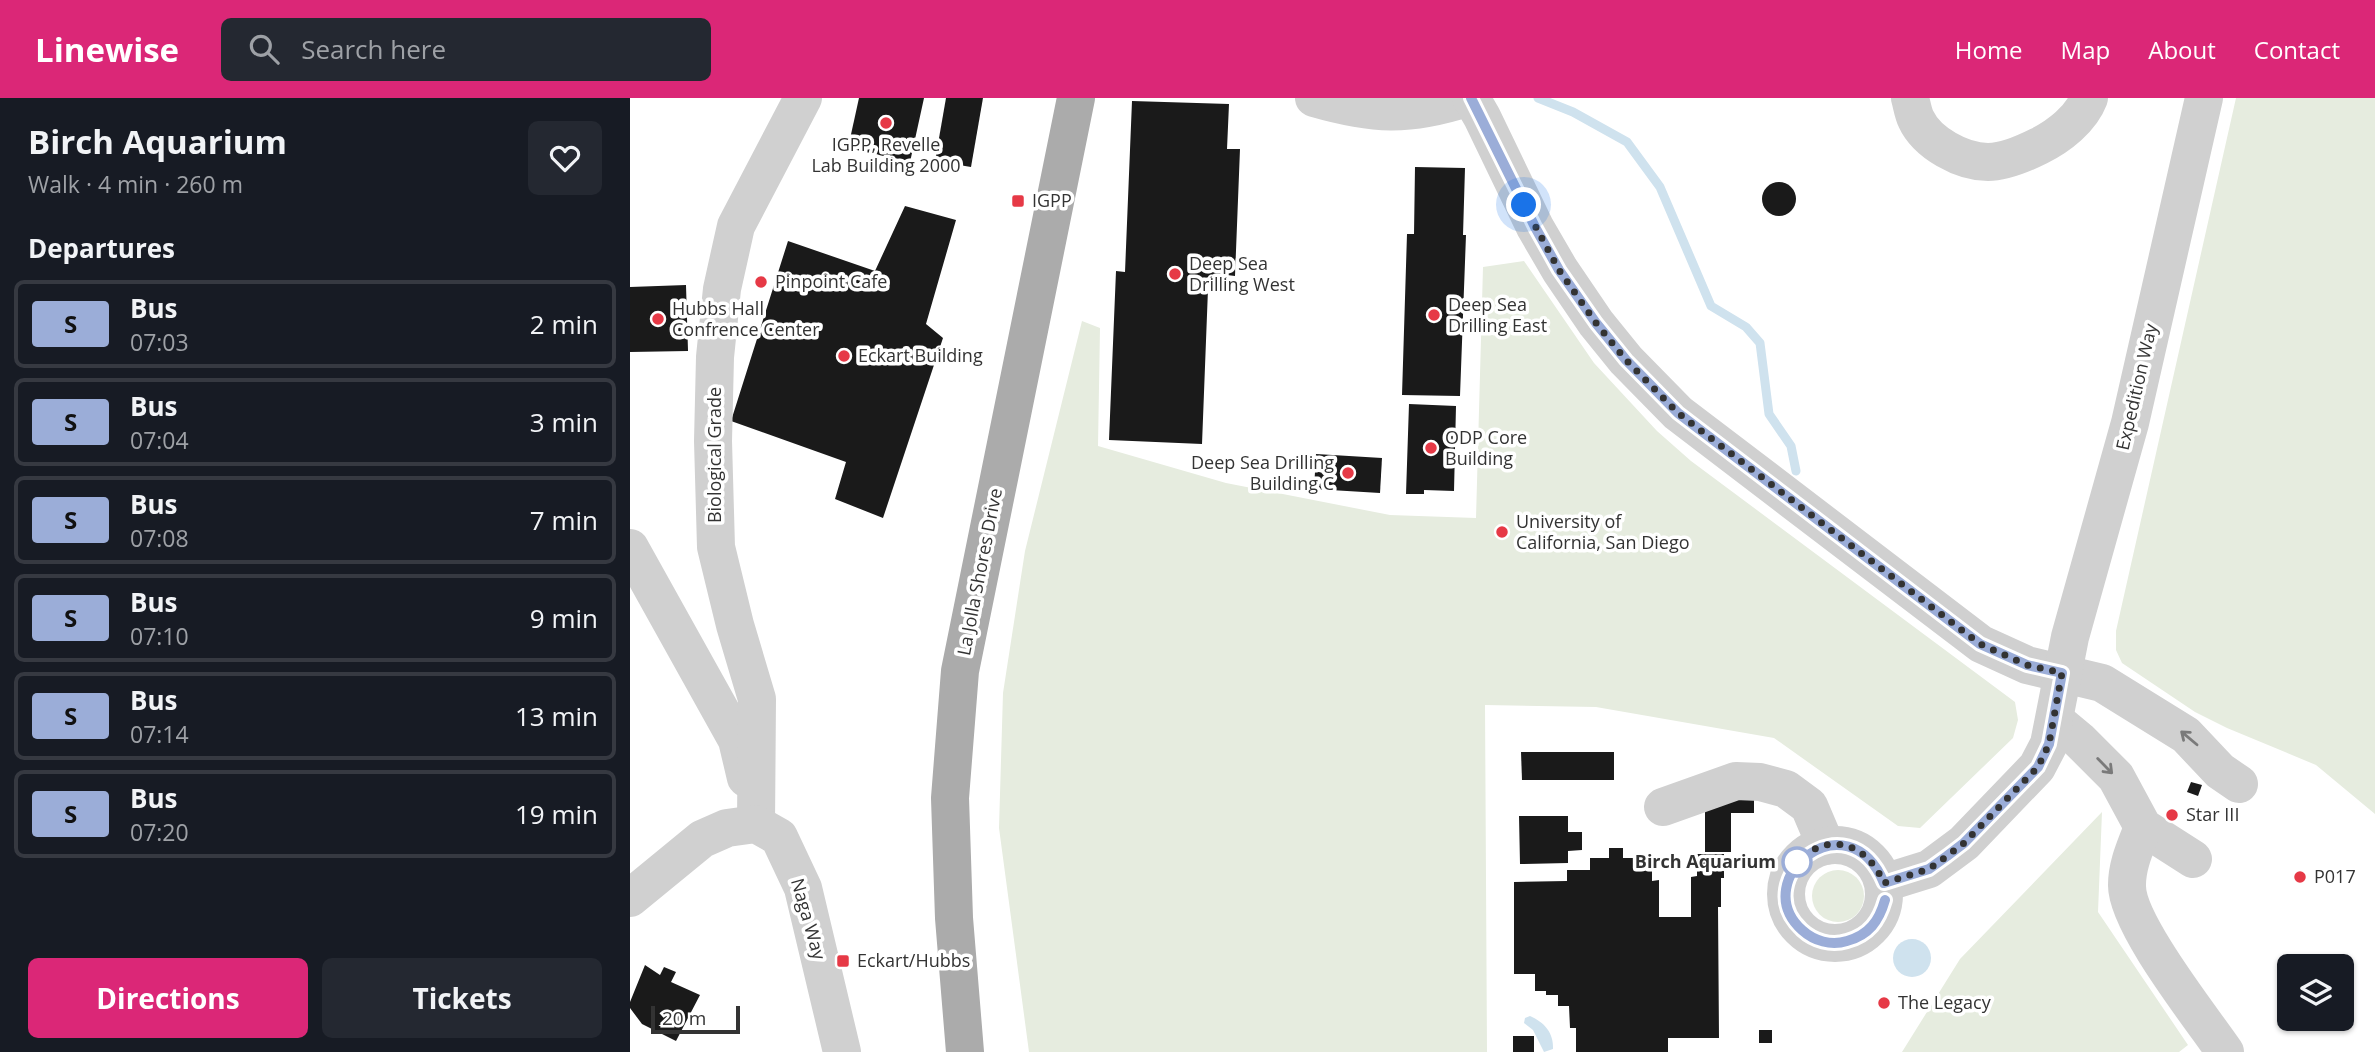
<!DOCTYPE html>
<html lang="en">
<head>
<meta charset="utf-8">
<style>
	body { margin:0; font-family:"Open Sans",sans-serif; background:#242831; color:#f1f3f6; height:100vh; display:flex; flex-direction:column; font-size:26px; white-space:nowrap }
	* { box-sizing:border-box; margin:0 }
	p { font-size:23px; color:#9ea1a6 }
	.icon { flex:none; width:38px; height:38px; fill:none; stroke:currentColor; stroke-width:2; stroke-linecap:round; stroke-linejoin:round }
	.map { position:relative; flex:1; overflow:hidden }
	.details { display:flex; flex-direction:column; background:#171b24; width:630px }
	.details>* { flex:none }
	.badge { padding:0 14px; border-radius:5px; font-size:24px; line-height:46px }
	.tools { position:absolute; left:1647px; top:856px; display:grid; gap:14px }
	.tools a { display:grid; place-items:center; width:77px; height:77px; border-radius:10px; background:#171b24; box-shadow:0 2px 5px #0004; font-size:35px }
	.scale { position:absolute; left:21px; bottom:18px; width:89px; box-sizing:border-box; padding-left:7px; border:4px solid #333; border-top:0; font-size:19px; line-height:24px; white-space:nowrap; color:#333; -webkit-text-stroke:5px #fff; paint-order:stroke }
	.you { position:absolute; width:35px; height:35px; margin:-18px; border:5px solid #fff; border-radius:50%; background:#1a73e8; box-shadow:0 0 0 10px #1a73e833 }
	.map>.badge { position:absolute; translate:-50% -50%; box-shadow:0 0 0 4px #fff }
	h2 { padding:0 28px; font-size:26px; line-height:63px }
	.round { display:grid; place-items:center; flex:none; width:74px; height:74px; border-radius:10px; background:#242831 }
	.overview { display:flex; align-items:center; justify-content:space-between; height:119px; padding:0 28px }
	h1 { font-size:33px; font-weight:700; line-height:52px }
	.action { display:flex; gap:14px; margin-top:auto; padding:14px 28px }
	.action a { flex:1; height:80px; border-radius:10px; background:#db2777; color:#fff; font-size:28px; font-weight:700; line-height:80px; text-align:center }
	.action a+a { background:#242831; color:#f1f3f6 }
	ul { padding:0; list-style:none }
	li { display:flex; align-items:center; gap:21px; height:88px; margin:0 14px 10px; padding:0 14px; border:4px solid #363941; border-radius:10px }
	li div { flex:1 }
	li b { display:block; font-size:26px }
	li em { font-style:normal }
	li .badge { min-width:77px; font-weight:700; text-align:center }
	header { display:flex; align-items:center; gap:42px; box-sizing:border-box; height:98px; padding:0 35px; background:#db2777; color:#fff }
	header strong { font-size:33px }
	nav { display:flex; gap:38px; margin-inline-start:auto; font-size:24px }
	.search { width:490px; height:63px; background:#242831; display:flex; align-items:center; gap:18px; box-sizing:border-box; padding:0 24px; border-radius:10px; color:#9ea1a6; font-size:26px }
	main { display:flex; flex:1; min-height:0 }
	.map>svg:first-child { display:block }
</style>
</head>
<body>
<header>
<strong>Linewise</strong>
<div class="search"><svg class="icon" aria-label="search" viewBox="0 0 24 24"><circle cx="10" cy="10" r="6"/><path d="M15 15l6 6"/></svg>Search here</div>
<nav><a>Home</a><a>Map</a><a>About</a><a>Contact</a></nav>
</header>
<main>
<section class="details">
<div class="overview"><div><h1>Birch Aquarium</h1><p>Walk · 4 min · 260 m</p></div><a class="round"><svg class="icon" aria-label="heart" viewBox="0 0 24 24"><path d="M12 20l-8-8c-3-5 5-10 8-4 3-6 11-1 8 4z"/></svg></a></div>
<h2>Departures</h2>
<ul>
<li><span class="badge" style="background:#9badd8;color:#111">S</span><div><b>Bus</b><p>07:03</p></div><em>2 min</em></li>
<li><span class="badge" style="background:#9badd8;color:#111">S</span><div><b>Bus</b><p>07:04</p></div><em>3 min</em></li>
<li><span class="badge" style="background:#9badd8;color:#111">S</span><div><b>Bus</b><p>07:08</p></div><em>7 min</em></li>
<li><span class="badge" style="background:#9badd8;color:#111">S</span><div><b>Bus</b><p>07:10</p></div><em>9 min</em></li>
<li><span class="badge" style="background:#9badd8;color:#111">S</span><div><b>Bus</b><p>07:14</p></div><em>13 min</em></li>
<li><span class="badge" style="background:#9badd8;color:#111">S</span><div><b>Bus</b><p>07:20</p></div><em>19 min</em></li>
</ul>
<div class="action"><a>Directions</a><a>Tickets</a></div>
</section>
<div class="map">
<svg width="1745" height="954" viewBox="0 0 1745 954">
	<rect width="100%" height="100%" fill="#fff"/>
	<g fill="#e6ecdf">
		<polygon points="1606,0 1745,0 1745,716 1686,667 1597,630 1565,614 1492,565 1486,552 1486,533"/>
		<polygon points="894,163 964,265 1027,333 1061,363 1385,604 1388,622 1383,640 1290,730 1268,728 1144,640 966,609 855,607 857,954 399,954 369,730 373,595 395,453 452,223 470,230 468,348 596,385 760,417 846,420 853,169"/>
		<polygon points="1472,714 1468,814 1558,947 1549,954 1272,954 1330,861"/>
		<circle cx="1208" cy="798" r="26"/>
	</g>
	<g fill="#cfe2ee">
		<circle cx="1282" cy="860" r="19"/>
		<path d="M900,918C914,924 924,935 923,951L914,954L903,932L894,925L895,920Z"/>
	</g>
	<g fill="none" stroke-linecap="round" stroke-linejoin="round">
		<polyline stroke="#cfe2ee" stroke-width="9" points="908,0 943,14 997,44 1030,89 1081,208 1116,229 1130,245 1139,316 1161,348 1166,373"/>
	</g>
	<g fill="#1a1a1a">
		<polygon points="229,0 294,0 280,64 218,50"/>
		<polygon points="316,0 353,0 341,69 305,63"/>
		<polygon points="502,3 599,6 597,51 610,51 605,178 597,177 596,191 578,191 572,346 479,342 486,173 495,174"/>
		<polygon points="785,69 835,70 833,137 836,137 830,298 772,297 777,136 784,136"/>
		<circle cx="1149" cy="101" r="17"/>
		<polygon points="275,108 326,122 296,226 313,240 253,420 205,401 216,364 101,323 158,143 245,173"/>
		<polygon points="56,187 58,253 0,254 0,189"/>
		<polygon points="779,306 826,308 824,393 794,392 794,396 776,396"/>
		<polygon points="686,356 752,360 750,395 684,391"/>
		<polygon points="891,654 984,654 984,682 892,682"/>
		<polygon points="1561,684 1572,687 1568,698 1557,694"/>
		<polygon points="1090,695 1124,696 1124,715 1101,715 1101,754 1075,754 1075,709 1090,709"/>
		<polygon points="889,718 938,718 938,734 952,734 952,752 938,753 938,765 890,766"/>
		<polygon points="979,750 993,750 993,760 1022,760 1022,783 1029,782 1029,819 1061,819 1061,779 1067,778 1067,756 1094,756 1094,780 1091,780 1091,809 1088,809 1089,940 1038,940 1038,954 946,954 946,930 940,930 939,908 928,908 928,897 916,897 916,893 905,893 905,876 884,876 884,784 937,783 937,772 960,772 960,760 979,760"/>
		<polygon points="15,867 30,877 34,869 46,874 41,884 70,897 46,943 12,926 0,910 0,904"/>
		<rect x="1129" y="932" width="13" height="13"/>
		<rect x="883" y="938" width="21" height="16"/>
	</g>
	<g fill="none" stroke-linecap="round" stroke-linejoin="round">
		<g stroke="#d0d0d0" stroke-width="38">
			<path d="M684,0C743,17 778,19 837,0"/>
			<polyline points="841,0 852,19 905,129 930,172 966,225 996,262 1048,315 1351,546 1397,567 1472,585 1556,637 1590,673 1609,686"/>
			<path d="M1280,0C1282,7 1283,15 1286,21C1297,45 1332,64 1358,64C1374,64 1395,55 1409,48C1429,38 1451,21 1459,0"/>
			<polyline points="0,450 107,642 116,680"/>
			<polyline points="1425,622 1449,642 1486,679 1513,729 1563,761"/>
			<polyline points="1033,709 1106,683 1130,684 1156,691 1179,708 1196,748"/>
			<polyline points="126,726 127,601 105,527 86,449 83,343 85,259 92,191 106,128 173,0"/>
			<path d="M1513,729C1506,748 1497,766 1497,787C1496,825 1571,919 1595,954"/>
			<circle cx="1205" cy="796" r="49"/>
			<polyline points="1254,785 1299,771 1334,745 1407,669 1419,646 1440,539 1500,325 1574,0"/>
			<polyline points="0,800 72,741 97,730 126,726 149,739 173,790 212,954"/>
		</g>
		<polyline stroke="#ababab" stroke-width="38" points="335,954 324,820 320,700 330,573 446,0"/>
	</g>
	<defs><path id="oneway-shaft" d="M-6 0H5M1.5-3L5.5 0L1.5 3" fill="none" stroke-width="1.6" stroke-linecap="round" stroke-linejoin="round" transform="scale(1.75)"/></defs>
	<g stroke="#7a7a7a">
		<use href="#oneway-shaft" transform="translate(1559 640) rotate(-140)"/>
		<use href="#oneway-shaft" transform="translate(1475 668) rotate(46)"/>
	</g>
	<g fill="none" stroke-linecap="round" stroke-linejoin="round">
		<defs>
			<path id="line" d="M841,0L905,129L929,172L966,225L996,262L1048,315L1350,546L1397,567L1432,575L1419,646L1408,669L1334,745L1317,758L1299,771L1254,785C1218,698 1116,781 1172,832C1184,843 1201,848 1217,843C1239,837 1249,823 1255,802"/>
		</defs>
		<use href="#line" stroke="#fff" stroke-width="16"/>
		<use href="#line" stroke="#9badd8" stroke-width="10"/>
		<path stroke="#333" stroke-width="7" stroke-dasharray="0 12.6" d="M894,107L929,172L966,225L996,262L1048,315L1350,546L1397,567L1432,575L1419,646L1408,669L1334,745L1317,758L1299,771L1254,785C1241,755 1212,734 1179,754C1175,756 1171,761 1167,764"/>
	</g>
	<g fill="#e63946" stroke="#fff" stroke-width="2.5">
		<circle cx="256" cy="25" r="7"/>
		<rect x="381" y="96" width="14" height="14" rx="3.5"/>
		<circle cx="545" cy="176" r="7"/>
		<circle cx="131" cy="184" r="7"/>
		<circle cx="804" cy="217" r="7"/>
		<circle cx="28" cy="221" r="7"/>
		<circle cx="214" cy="258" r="7"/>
		<circle cx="801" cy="350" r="7"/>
		<circle cx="718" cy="375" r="7"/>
		<circle cx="872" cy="434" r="7"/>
		<circle cx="1542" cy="717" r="7"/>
		<circle cx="1670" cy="779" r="7"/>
		<rect x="206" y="856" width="14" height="14" rx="3.5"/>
		<circle cx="1254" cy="905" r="7"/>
	</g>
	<circle fill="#fff" stroke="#9badd8" stroke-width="3.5" cx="1167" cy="764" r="14"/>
	<g text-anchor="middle" stroke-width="7" stroke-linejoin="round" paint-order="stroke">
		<g font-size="18" fill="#333" stroke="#fff" text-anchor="start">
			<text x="256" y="53" text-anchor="middle">IGPP, Revelle<tspan x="256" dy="21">Lab Building 2000</tspan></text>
			<text x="402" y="109">IGPP</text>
			<text x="559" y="172">Deep Sea<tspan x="559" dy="21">Drilling West</tspan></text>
			<text x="145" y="190">Pinpoint Cafe</text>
			<text x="818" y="213">Deep Sea<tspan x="818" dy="21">Drilling East</tspan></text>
			<text x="42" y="217">Hubbs Hall<tspan x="42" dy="21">Confrence Center</tspan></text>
			<text x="228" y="264">Eckart Building</text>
			<text x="815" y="346">ODP Core<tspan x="815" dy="21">Building</tspan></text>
			<text x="704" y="371" text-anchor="end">Deep Sea Drilling<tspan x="704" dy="21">Building C</tspan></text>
			<text x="886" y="430">University of<tspan x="886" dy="21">California, San Diego</tspan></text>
			<text x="1556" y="723">Star III</text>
			<text x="1684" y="785">P017</text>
			<text x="227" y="869">Eckart/Hubbs</text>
			<text x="1268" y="911">The Legacy</text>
		</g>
		<g font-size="18" fill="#333" stroke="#fff">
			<text transform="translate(1507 289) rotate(-77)" y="6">Expedition Way</text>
			<text transform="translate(85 357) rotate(-90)" y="6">Biological Grade</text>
			<text transform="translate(350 474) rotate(-79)" y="6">La Jolla Shores Drive</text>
			<text transform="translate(178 821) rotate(74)" y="6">Naga Way</text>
		</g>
		<g font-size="18" font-weight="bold" fill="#333" stroke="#fff" text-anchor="end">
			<text x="1146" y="770">Birch Aquarium</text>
		</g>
	</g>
</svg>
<div class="tools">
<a><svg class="icon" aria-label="layers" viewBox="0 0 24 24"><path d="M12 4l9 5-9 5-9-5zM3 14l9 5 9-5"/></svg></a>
</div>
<div class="scale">20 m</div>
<div class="you" style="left:894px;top:107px"></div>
</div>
</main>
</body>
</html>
